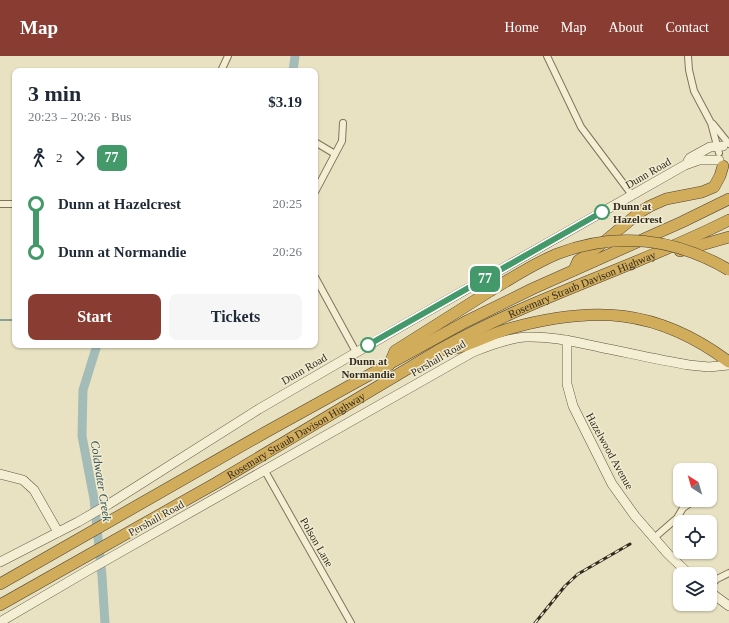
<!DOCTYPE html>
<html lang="en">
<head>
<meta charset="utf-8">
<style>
	body { margin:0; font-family:Georgia,serif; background:#f6f6f7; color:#1f2937; height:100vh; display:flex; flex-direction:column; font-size:15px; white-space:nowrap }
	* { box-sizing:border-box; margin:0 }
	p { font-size:13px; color:#747a83 }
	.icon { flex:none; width:22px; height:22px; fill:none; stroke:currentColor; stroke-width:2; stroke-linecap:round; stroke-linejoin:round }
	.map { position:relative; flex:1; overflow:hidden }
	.sheet { position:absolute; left:12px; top:12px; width:306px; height:280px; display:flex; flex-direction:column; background:#fff; border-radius:8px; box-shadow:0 1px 3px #0004 }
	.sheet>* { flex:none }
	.badge { padding:0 8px; border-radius:6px; font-size:14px; line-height:26px }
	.needle { width:26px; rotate:323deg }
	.tools { position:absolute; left:673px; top:407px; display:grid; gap:8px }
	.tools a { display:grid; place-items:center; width:44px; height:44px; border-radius:8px; background:#fff; box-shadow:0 1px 3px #0004; font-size:20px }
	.map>.badge { position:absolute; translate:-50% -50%; box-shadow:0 0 0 2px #fff }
	.legs { display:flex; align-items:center; gap:6px; height:44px; padding:0 16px; font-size:13px }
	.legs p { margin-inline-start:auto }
	.head { display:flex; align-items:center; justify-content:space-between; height:68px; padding:0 16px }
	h1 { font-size:22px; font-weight:700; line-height:30px }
	.primary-button { display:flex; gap:8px; margin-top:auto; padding:8px 16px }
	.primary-button a { flex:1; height:46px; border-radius:8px; background:#893d32; color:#fff; font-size:16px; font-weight:700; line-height:46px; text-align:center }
	.primary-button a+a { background:#f6f6f7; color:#1f2937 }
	ul { padding:0 16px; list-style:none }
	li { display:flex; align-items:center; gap:14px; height:48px; font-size:15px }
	li i { display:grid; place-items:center; width:6px; height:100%; margin:0 5px; background:currentColor }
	li i::after { content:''; width:10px; height:10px; margin:-5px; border:3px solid; border-radius:50%; background:#fff }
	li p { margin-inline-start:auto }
	li:first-child i { background:linear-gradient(#0000 50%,currentColor 0) }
	li:last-child i { background:linear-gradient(currentColor 50%,#0000 0) }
	header { display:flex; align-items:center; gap:24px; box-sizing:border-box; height:56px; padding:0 20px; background:#893d32; color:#fff }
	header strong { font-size:19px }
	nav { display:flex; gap:22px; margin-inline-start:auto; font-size:14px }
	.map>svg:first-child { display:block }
</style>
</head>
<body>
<header>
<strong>Map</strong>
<nav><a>Home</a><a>Map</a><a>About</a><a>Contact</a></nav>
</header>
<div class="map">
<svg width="729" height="567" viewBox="0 0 729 567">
	<rect width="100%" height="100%" fill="#e8e2c2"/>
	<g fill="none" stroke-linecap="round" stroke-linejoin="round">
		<polyline stroke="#6c8885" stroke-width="1.5" points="0,264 15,264"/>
		<g stroke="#a4bcb8" stroke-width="9">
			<polyline points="293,15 295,0"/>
			<polyline points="97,289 83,334 82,380 94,443 102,520 105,567"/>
		</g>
		<defs>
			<g id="street">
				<polyline points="547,0 581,71 632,139"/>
				<polyline points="688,0 689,14 694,35 711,67 719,97"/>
				<polyline points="221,15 228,0"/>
				<polyline points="713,68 729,88"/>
				<polyline points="315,86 335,98"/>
				<polyline points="315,136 342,85 343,67"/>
				<polyline points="0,148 15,148"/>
				<polyline points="315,221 356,296"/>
				<polyline points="265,415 351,567"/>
				<polyline points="654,482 677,462 683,452 695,444"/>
				<polyline points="710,530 717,523 729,517"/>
			</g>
			<g id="secondary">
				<polyline points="688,105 690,102 710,91 723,90"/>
				<polyline points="567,284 567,328 573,350 612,428 635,460 668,498 689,518"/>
				<polyline points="0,418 23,424 34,434 58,476"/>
				<polyline points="0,506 78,466 109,448 259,353 400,271 685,109 699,104 719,104"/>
				<polyline points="710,536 729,550"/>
				<path d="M0,566L87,515L473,296C490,289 508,282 526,281C551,280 575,286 599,291C629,297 659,304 689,309L709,311L729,309"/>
			</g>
			<g id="highway">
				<polyline points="680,195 729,181"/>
				<polyline points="574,214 578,205 599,190 640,156 650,150 666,143 702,136 714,131 720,120 723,110"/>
				<path d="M445,294C467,292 487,279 508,273C593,249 657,252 729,306"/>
				<polyline points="389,309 395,295 490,235"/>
				<polyline points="0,528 266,376 465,266 532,233 682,166 729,143"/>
				<path id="s1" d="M0,549L216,427L439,294C532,241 634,212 729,164"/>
			</g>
		</defs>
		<use href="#street" stroke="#80745b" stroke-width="8"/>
		<use href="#secondary" stroke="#62553f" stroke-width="10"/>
		<use href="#highway" stroke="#4e422f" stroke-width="12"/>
		<use href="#street" stroke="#f4efd4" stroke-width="6"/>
		<use href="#secondary" stroke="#f4efd4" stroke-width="9"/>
		<use href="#highway" stroke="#d0ac5b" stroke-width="11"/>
		<defs>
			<polyline id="rail" points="535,567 565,530 578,518 630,488"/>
		</defs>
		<use href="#rail" stroke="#322a1e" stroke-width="3"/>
		<use href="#rail" stroke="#f1ecd1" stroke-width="1.5" stroke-dasharray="4.5" stroke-linecap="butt"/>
		<defs>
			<path id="highway-bridge" d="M490,235C512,222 533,208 557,198C616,175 675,182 729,214"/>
		</defs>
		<use href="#highway-bridge" stroke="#4e422f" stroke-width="12" stroke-linecap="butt"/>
		<use href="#highway-bridge" stroke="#d0ac5b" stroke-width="11"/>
	</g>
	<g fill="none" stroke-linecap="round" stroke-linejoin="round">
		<defs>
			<polyline id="line-1" points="368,289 602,156"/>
		</defs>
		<use href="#line-1" stroke="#fff" stroke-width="9"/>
		<use href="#line-1" stroke="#44996b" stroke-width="6"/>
	</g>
	<g fill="#fff" stroke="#44996b" stroke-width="2">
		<circle cx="602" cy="156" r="7"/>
		<circle cx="368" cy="289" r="7"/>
	</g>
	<g text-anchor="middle" stroke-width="3" stroke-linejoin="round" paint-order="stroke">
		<g font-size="11" fill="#322a1e" stroke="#f1ecd1">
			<text transform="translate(648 117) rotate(-30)" y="4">Dunn Road</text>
			<text dy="4" stroke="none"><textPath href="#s1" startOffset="665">Rosemary Straub Davison Highway</textPath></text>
			<text transform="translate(438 302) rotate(-30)" y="4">Pershall Road</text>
			<text transform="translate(304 313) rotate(-30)" y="4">Dunn Road</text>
			<text dy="4" stroke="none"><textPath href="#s1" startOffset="341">Rosemary Straub Davison Highway</textPath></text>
			<text transform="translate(610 395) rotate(61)" y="4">Hazelwood Avenue</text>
			<text transform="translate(156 462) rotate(-29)" y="4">Pershall Road</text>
			<text transform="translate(317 486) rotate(60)" y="4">Polson Lane</text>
		</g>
		<g font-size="11" font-weight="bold" fill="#322a1e" stroke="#f1ecd1" text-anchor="start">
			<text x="613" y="154">Dunn at<tspan x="613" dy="13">Hazelcrest</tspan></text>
			<text x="368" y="309" text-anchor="middle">Dunn at<tspan x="368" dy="13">Normandie</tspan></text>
		</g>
		<g font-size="12" font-style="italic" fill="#2f4e50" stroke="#f1ecd1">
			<text transform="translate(101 425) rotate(81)" y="4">Coldwater Creek</text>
		</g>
	</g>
</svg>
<div class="tools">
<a><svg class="needle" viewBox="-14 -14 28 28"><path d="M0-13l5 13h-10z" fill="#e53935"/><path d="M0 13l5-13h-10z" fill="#747a83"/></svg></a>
<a><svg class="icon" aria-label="locate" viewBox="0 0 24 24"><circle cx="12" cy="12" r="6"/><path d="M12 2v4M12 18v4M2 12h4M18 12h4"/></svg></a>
<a><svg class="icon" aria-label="layers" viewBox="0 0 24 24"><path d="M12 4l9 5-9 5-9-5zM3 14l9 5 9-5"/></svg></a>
</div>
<b class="badge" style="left:485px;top:223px;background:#44996b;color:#fff">77</b>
<section class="sheet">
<div class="head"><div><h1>3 min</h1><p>20:23 – 20:26 · Bus</p></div><b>$3.19</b></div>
<div class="legs"><svg class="icon" aria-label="walk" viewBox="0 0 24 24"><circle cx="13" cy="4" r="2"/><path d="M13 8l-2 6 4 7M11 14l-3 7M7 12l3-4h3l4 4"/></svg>2<svg class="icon" aria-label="forward" viewBox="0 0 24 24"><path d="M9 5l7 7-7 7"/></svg><b class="badge" style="background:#44996b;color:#fff">77</b></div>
<ul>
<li><i style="color:#44996b"></i><b>Dunn at Hazelcrest</b><p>20:25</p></li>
<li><i style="color:#44996b"></i><b>Dunn at Normandie</b><p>20:26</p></li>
</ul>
<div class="primary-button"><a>Start</a><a>Tickets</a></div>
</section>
</div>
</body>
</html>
